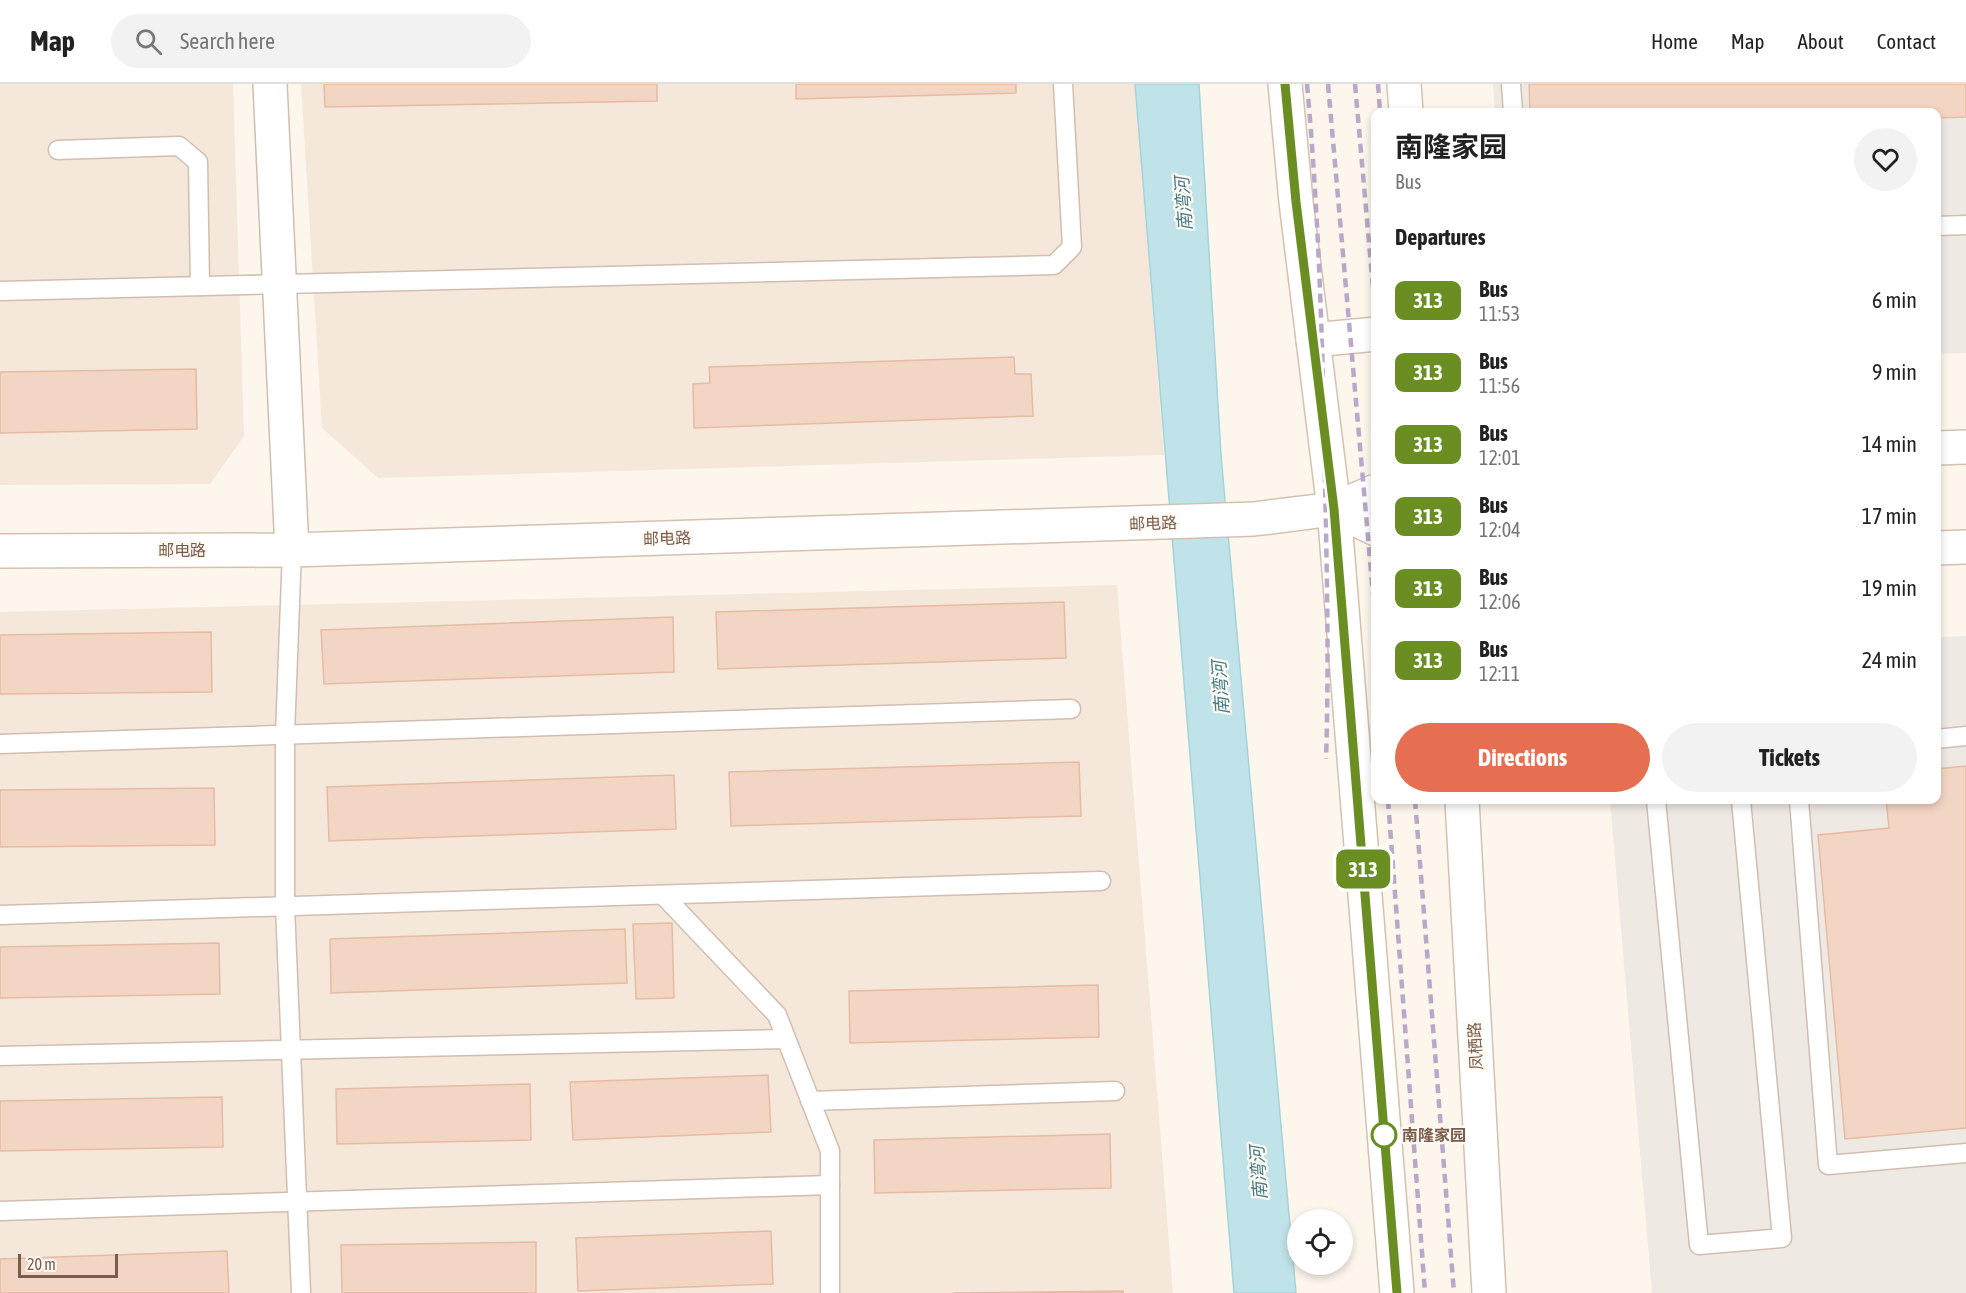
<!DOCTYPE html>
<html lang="en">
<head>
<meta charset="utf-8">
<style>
	body { margin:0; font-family:"Asap Condensed","Noto Sans SC",sans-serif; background:#f2f2f2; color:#222; height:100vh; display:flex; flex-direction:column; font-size:22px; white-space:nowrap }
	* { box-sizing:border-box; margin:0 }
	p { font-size:20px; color:#767676 }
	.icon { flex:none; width:33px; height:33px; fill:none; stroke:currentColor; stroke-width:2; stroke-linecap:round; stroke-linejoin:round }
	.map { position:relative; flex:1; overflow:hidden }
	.panel { position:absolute; left:1371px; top:24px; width:570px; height:696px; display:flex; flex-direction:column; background:#fff; border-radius:12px; box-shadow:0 3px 9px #0003 }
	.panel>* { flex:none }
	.badge { padding:0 12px; border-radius:9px; font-size:21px; line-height:39px }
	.fabs { position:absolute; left:1287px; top:1125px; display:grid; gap:12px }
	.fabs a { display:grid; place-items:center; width:66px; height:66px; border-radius:50%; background:#fff; box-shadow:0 3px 9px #0003; font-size:30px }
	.scale { position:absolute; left:18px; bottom:15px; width:100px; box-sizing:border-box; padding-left:6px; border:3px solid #7a5c4d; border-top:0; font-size:16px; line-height:21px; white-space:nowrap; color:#7a5c4d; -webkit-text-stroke:4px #fffaf3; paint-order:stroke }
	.map>.badge { position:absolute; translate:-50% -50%; box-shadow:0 0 0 3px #fff }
	h2 { padding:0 24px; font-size:22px; line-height:54px }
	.round { display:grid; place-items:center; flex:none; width:63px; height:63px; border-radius:32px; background:#f2f2f2 }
	.headline { display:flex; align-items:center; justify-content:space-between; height:102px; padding:0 24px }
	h1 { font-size:28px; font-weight:700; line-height:45px }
	.cta { display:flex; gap:12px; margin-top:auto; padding:12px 24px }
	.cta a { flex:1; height:69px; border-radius:36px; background:#e76f51; color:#fff; font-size:24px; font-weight:700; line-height:69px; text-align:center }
	.cta a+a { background:#f2f2f2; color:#222 }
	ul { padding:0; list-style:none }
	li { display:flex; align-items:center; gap:18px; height:72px; padding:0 24px }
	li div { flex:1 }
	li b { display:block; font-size:22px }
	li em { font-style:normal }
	li .badge { min-width:66px; font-weight:700; text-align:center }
	header { display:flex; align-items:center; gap:36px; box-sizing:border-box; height:84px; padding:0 30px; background:#fff; border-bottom:2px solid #e0e0e0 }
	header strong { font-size:28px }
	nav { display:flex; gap:33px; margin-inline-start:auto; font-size:21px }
	.search { width:420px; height:54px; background:#f2f2f2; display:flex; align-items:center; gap:15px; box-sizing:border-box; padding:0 21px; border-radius:33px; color:#767676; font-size:22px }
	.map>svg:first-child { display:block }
</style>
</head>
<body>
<header>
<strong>Map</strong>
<div class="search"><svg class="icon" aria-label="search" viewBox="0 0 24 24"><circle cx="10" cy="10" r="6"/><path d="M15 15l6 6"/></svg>Search here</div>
<nav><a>Home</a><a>Map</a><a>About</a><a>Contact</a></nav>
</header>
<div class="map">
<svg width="1966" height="1209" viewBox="0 0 1966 1209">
	<rect width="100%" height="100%" fill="#fdf6ec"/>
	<g fill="#f5e8da">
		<polygon points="0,0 233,0 244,352 210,400 0,401"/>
		<polygon points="301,0 1135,0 1164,371 378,394 322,344"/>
		<polygon points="1117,501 1173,1209 0,1209 0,528"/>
	</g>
	<g fill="#efe9e4">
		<polygon points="1493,0 1966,0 1966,269 1937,270 1936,28 1495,28"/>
		<polygon points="1966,552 1966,1209 1652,1209 1610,716 1936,716 1937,553"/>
	</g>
	<polygon fill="#bfe3e8" stroke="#a5d3da" stroke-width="1.5" points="1135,0 1199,0 1221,371 1296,1209 1234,1209"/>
	<g fill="#f3d5c3" stroke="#e6bba3" stroke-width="1.5">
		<polygon points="324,0 657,0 657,17 325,23"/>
		<polygon points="796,0 1016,0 1016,9 796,15"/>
		<polygon points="1529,0 1966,0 1966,33 1936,34 1936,28 1530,28"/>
		<polygon points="1014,273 1015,290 1031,290 1033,332 694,344 693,300 710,299 709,283"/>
		<polygon points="196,285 197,345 0,349 0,288"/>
		<polygon points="1064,518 1066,574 718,585 716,528"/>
		<polygon points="673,533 674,588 324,600 321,546"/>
		<polygon points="211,548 212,608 0,610 0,551"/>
		<polygon points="1079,678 1081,732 731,742 729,688"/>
		<polygon points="1966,682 1966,1044 1845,1055 1818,751 1889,744 1886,716 1936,716 1936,685"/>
		<polygon points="674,691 676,745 329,757 327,703"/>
		<polygon points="214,704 215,761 0,763 0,706"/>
		<polygon points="672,839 674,914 636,915 633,840"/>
		<polygon points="625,845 627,899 331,909 330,855"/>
		<polygon points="219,859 220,910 0,914 0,863"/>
		<polygon points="1098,901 1099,953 850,959 849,907"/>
		<polygon points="768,991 771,1048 573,1056 570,998"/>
		<polygon points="530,1000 531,1056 337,1060 336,1005"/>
		<polygon points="222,1013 223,1063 0,1067 0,1017"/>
		<polygon points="1110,1050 1111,1104 875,1109 874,1056"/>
		<polygon points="771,1147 773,1200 578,1207 576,1154"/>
		<polygon points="536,1158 536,1209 342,1209 341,1161"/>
		<polygon points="227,1167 229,1209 0,1209 0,1175"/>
		<polygon points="1123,1207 1123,1209 954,1209"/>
	</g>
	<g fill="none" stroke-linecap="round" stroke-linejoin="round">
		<defs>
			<g id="lane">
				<polyline points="1511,0 1513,28"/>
				<polyline points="58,66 179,62 198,78 200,202"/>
				<polyline points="1936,142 1966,141"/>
				<polyline points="0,207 1054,181 1072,163 1063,0"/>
				<polyline points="292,466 285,651 285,822 301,1209"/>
				<polyline points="1936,655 1966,652"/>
				<polyline points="0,660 1071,625"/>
				<polyline points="1656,716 1699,1161 1782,1154 1741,716"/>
				<polyline points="1799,716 1828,1081 1966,1069"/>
				<polyline points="663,811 777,931 830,1067 830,1209"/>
				<polyline points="0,831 1101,797"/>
				<polyline points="0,972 786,955"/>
				<polyline points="810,1017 1115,1007"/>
				<polyline points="0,1127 830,1101"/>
			</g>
			<polyline id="street" points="270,0 292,466"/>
			<g id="secondary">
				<polyline points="1285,0 1296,118 1334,425 1397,1209"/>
				<polyline points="1404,0 1406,28"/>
				<polyline points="1313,256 1376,250"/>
				<polyline points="1936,364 1966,363"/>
				<polyline points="1334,425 1376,445"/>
				<polyline points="1936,464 1966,463"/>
				<polyline points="0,467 292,466 1254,435 1334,425 1376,407"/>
				<polyline points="1462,716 1489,1209"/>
			</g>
		</defs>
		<use href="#lane" stroke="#d1beb0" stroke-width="21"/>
		<use href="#street" stroke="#d1beb0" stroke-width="36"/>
		<use href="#secondary" stroke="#d6c0b0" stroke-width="36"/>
		<use href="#lane" stroke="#fff" stroke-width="18"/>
		<use href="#street" stroke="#fff" stroke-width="33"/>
		<use href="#secondary" stroke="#fff" stroke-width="33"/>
		<g stroke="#b9a8c9" stroke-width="4.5" stroke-dasharray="9 6" stroke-linecap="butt">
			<path d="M1307,0C1319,133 1323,266 1325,399C1327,491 1329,583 1326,675"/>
			<polyline points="1328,0 1376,544"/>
			<polyline points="1355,0 1376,238"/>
			<polyline points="1378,0 1380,28"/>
			<polyline points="1388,716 1425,1209"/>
			<polyline points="1415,716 1454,1209"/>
		</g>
	</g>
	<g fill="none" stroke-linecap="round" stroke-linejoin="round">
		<defs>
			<polyline id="line" points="1285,0 1296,118 1334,425 1397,1209"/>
		</defs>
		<use href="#line" stroke="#fff" stroke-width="14"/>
		<use href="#line" stroke="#6b8e23" stroke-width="9"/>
	</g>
	<circle fill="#fff" stroke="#6b8e23" stroke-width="3" cx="1384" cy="1051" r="12"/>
	<g text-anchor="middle" stroke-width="4.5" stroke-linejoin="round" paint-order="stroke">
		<g font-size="16" fill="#7a5c4d" stroke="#fffaf3">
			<text transform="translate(1153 439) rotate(-2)" y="6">邮电路</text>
			<text transform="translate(667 454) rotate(-2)" y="6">邮电路</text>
			<text x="182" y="472">邮电路</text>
			<text transform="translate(1475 962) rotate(-93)" y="6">凤栖路</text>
		</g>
		<g font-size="16" font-weight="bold" fill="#7a5c4d" stroke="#fffaf3" text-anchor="start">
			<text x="1402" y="1057">南隆家园</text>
		</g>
		<g font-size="18" font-style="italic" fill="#437c86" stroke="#fffaf3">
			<text transform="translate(1184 120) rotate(-94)" y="6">南湾河</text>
			<text transform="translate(1221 604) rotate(-94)" y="6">南湾河</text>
			<text transform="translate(1259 1089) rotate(-94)" y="6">南湾河</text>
		</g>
	</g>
</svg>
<div class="fabs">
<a><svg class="icon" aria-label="locate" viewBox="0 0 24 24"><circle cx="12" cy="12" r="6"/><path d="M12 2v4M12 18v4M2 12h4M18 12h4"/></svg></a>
</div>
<div class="scale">20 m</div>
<b class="badge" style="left:1363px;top:785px;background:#6b8e23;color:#fff">313</b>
<section class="panel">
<div class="headline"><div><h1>南隆家园</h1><p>Bus</p></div><a class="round"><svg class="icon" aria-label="heart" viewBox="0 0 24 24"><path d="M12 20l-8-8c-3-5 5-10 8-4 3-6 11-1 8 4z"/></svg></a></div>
<h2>Departures</h2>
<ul>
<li><span class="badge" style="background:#6b8e23;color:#fff">313</span><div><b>Bus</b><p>11:53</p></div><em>6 min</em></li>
<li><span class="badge" style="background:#6b8e23;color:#fff">313</span><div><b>Bus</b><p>11:56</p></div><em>9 min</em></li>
<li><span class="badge" style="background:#6b8e23;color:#fff">313</span><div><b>Bus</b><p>12:01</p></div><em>14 min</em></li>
<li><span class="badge" style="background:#6b8e23;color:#fff">313</span><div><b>Bus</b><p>12:04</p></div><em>17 min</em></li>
<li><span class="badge" style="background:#6b8e23;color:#fff">313</span><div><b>Bus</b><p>12:06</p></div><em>19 min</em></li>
<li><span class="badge" style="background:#6b8e23;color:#fff">313</span><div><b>Bus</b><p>12:11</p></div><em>24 min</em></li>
</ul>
<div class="cta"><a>Directions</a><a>Tickets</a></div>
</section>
</div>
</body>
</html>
